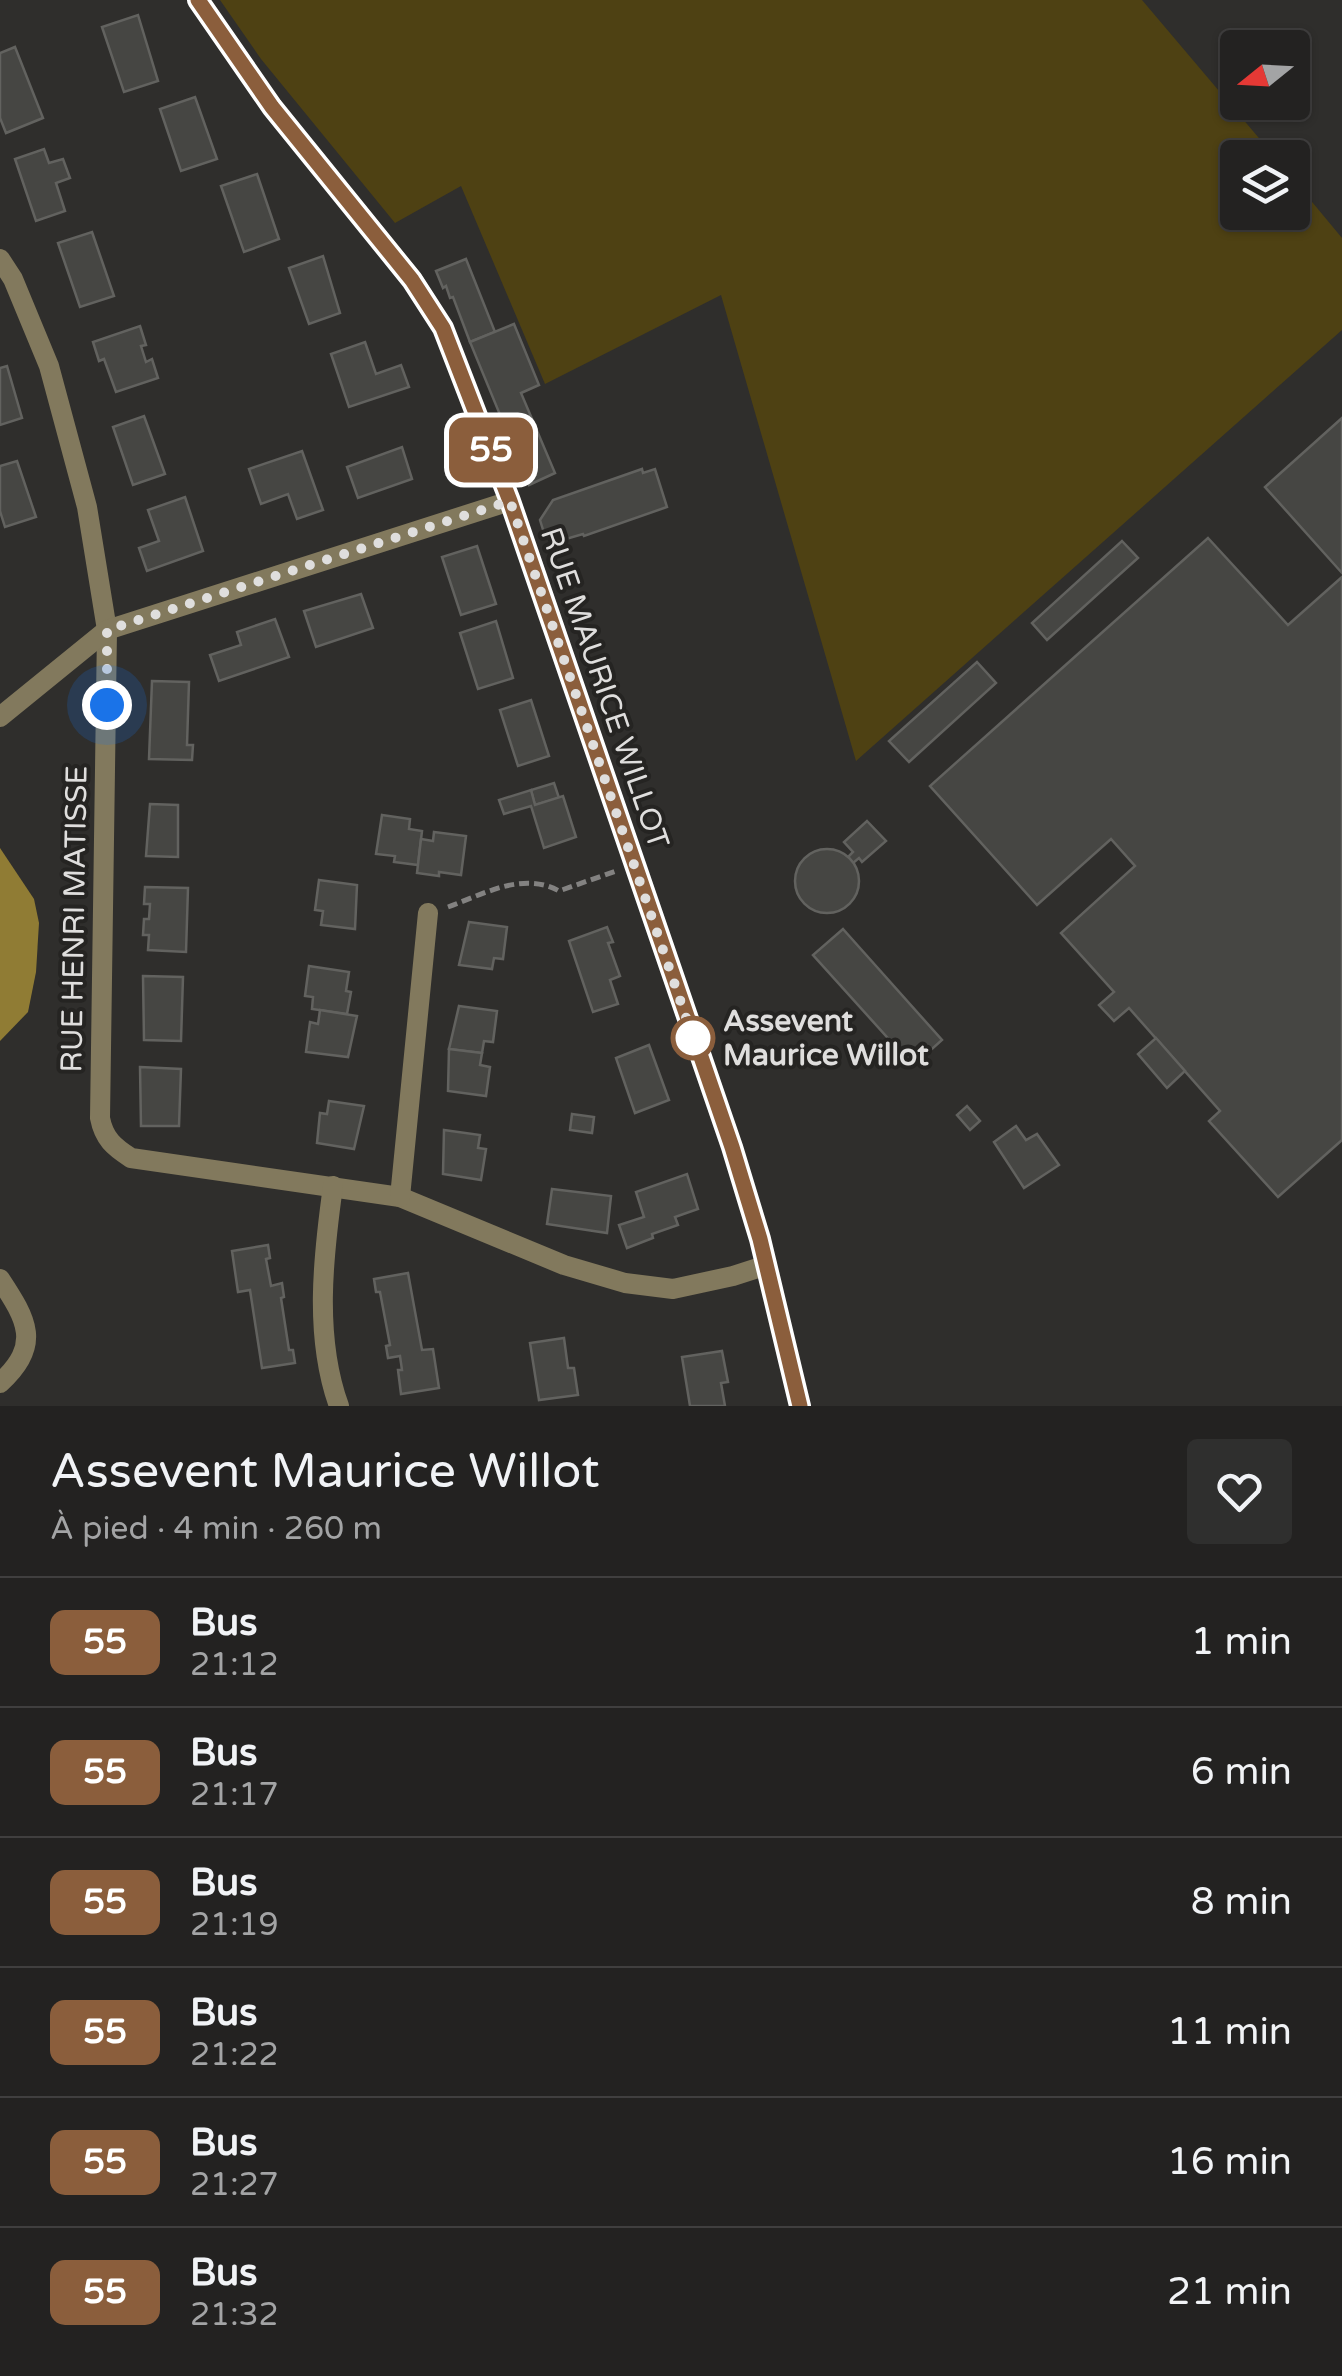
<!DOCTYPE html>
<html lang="fr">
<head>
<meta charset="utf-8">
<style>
	body { margin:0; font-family:"Varela Round",sans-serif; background:#2f2f2e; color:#f1f3f6; height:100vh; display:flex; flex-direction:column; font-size:38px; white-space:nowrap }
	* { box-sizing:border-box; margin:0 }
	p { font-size:32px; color:#a3a4a5 }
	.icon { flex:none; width:55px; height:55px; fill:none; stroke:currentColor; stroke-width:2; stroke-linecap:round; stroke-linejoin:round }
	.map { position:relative; height:1406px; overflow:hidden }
	.drawer { display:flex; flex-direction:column; background:#232221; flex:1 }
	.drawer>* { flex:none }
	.badge { padding:0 20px; border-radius:15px; font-size:35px; line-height:65px }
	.needle { width:65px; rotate:252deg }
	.controls { position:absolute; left:1220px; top:30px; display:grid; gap:20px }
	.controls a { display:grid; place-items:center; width:90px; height:90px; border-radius:10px; background:#232221; box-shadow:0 2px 8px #0004,0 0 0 2px #403f3f; font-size:50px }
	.you { position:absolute; width:50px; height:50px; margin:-25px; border:8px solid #fff; border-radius:50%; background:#1a73e8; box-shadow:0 0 0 15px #1a73e833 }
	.map>.badge { position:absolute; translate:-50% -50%; box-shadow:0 0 0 5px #fff }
	.round { display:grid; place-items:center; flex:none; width:105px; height:105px; border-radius:10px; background:#2f2f2e }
	.headline { display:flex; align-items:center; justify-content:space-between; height:170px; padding:0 50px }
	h1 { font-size:48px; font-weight:600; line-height:75px }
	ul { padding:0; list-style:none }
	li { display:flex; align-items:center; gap:30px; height:130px; padding:0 50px; border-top:2px solid #403f3f }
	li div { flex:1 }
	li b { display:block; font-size:38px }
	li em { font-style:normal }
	li .badge { min-width:110px; font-weight:700; text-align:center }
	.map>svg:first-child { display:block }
</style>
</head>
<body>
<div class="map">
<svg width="1342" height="1406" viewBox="0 0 1342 1406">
	<rect width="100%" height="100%" fill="#2f2e2c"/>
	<polygon fill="#4e4113" points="220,0 1142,0 1275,157 1238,158 1238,212 1292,212 1293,179 1342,238 1342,330 856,761 721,295 545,384 461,186 395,223 261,59"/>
	<polygon fill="#907c34" points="0,848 34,899 39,923 36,972 28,1012 0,1041"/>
	<g fill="#464643" stroke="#62625f" stroke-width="2.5">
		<polygon points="138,15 158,81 124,92 102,27"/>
		<polygon points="15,47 43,118 6,133 0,118 0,53"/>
		<polygon points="195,97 217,159 181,171 160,109"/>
		<polygon points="44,149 49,163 63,159 70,178 56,183 65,211 36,221 15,159"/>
		<polygon points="257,174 279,239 244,252 221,186"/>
		<polygon points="92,232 114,296 80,307 58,243"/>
		<polygon points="323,256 340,313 309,324 289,268"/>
		<polygon points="466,259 495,332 470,342 453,297 450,298 446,286 443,288 436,271"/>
		<polygon points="514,324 539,385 521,393 555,473 529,485 470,342"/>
		<polygon points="140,326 146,345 141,346 146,362 152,359 158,378 116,392 104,359 99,361 93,342"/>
		<polygon points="365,342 376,374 401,365 409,387 349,407 331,354"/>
		<polygon points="7,366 22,418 0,425 0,368"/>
		<polygon points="144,416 165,474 133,485 113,427"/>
		<polygon points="1342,418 1342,573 1265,487"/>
		<polygon points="402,447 412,479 358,498 347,467"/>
		<polygon points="302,451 323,510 297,519 288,494 261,504 249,469"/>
		<polygon points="17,461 36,517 5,527 0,511 0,466"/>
		<polygon points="642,469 643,473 655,469 667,507 584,536 583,534 566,539 562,527 544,533 540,520 553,500"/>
		<polygon points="185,497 203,551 147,571 139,548 159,541 148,510"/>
		<polygon points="1208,538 1288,625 1342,577 1342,1140 1278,1197 1209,1121 1220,1111 1129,1008 1114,1021 1099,1005 1114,992 1061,933 1135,866 1111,839 1037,905 930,786"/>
		<polygon points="1122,541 1138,558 1047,640 1032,623"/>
		<polygon points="477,546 496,604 461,615 442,557"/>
		<polygon points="361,594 373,628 316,647 304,611"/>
		<polygon points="275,619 289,657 219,681 210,655 241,645 237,632"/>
		<polygon points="496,621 513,678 478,689 460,633"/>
		<polygon points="977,662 996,683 909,762 889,741"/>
		<polygon points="152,681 189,682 187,745 193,745 192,760 149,759"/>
		<polygon points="531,700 549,756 518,766 500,710"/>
		<polygon points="554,783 559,798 535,805 531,790"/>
		<polygon points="531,790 535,805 563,796 576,837 544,848 531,806 504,814 499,800"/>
		<polygon points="150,804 178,805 178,857 146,856"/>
		<polygon points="382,815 410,819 409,829 422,831 418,865 394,862 395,856 376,854"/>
		<polygon points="867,821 886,841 862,862 859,858 853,863 848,857 853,852 844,842"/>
		<polygon points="434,832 466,836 461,875 439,872 439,876 417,873 421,839 433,841"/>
		<circle cx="827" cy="881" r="32"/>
		<polygon points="319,880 357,885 355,929 321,925 323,911 315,910"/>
		<polygon points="145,887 188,888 186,952 148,950 149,935 143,935 144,919 149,919 150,904 144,904"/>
		<polygon points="469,922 507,927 503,959 494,958 492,969 459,965"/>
		<polygon points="607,927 613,942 608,943 620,976 610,980 618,1004 593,1012 569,941"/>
		<polygon points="843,929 942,1040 913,1066 813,955"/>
		<polygon points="309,966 349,972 346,991 351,992 347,1014 312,1009 313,997 305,996"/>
		<polygon points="143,976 183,977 181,1041 144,1040"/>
		<polygon points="459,1006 497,1011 493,1042 484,1041 482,1053 449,1049"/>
		<polygon points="320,1010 357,1016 348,1057 306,1052 310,1022 318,1024"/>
		<polygon points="1156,1038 1185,1071 1167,1088 1138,1054"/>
		<polygon points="649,1045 669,1100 635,1113 616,1058"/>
		<polygon points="449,1049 482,1053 480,1065 490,1067 486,1096 448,1091"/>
		<polygon points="140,1067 181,1069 179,1126 141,1126"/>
		<polygon points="329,1101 364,1106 354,1149 317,1143 320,1113 327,1114"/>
		<polygon points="967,1106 980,1121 970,1130 957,1115"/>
		<polygon points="572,1114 594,1117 592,1133 570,1130"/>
		<polygon points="1016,1126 1026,1140 1037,1134 1059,1165 1024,1188 994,1142"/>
		<polygon points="444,1130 480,1135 478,1148 486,1149 481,1180 443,1174"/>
		<polygon points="687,1174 698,1209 675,1217 678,1225 652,1234 653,1238 627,1248 619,1225 644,1217 636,1192"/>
		<polygon points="552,1189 611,1196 607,1233 547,1224"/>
		<polygon points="268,1245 270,1258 266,1259 271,1286 282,1283 284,1297 281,1298 289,1350 293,1350 295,1363 262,1368 250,1290 238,1292 232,1251"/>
		<polygon points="408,1273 422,1350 433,1349 439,1388 401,1394 398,1370 402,1370 400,1356 388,1358 386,1346 390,1345 380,1292 376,1292 374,1279"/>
		<polygon points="564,1338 568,1368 574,1368 578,1395 539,1400 530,1343"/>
		<polygon points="722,1351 728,1382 721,1383 725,1406 690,1406 682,1357"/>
	</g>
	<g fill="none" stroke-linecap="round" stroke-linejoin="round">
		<path stroke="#838281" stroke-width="5" stroke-dasharray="10 5" stroke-linecap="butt" d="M448,907C484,894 523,871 559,891L616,871"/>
		<g stroke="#82795d" stroke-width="20">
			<polyline points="198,0 272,107 413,280 443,328 510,501 732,1147 760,1239 800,1406"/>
			<path d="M0,259L13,279L49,366L87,507L107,630L100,1118C104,1139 114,1147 131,1158L400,1197L564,1265L625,1283L673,1289L733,1276L767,1265"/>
			<polyline points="0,717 107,630 510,501"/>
			<path d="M333,1186C323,1258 314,1337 339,1406"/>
			<polyline points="400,1197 428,913"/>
			<path d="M0,1279C27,1320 42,1345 0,1383"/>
		</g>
	</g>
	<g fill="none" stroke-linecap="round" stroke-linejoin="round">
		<defs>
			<polyline id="line" points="198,0 272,107 412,280 443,328 510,501 732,1147 760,1239 800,1406"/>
		</defs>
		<use href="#line" stroke="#fff" stroke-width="22"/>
		<use href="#line" stroke="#8b5e3c" stroke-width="15"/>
		<polyline stroke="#dfdedd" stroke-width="10" stroke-dasharray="0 18" points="107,705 107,630 510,501 693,1038"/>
	</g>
	<circle fill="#fff" stroke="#8b5e3c" stroke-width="5" cx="693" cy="1038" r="20"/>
	<g text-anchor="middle" stroke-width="8" stroke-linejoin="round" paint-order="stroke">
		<g font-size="30" fill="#dfdedd" stroke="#252422">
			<text transform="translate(605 688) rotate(71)" y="10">RUE MAURICE WILLOT</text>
			<text transform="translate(74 919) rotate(-89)" y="10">RUE HENRI MATISSE</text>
		</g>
		<g font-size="30" font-weight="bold" fill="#dfdedd" stroke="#252422" text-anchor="start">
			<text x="723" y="1031">Assevent<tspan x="723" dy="34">Maurice Willot</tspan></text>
		</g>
	</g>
</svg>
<div class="controls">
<a><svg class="needle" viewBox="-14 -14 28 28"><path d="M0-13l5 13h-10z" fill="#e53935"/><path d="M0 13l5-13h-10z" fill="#a3a4a5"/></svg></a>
<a><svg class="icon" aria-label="layers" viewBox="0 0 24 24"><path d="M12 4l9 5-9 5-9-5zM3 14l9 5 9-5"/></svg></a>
</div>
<div class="you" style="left:107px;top:705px"></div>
<b class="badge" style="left:491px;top:450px;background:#8b5e3c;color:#fff">55</b>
</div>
<section class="drawer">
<div class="headline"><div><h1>Assevent Maurice Willot</h1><p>À pied · 4 min · 260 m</p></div><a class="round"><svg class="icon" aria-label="heart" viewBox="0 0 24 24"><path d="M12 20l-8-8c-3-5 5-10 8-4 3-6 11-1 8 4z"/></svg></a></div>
<ul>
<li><span class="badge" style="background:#8b5e3c;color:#fff">55</span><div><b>Bus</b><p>21:12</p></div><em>1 min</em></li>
<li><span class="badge" style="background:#8b5e3c;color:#fff">55</span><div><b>Bus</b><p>21:17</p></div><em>6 min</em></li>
<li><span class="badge" style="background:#8b5e3c;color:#fff">55</span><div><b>Bus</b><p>21:19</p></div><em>8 min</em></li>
<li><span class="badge" style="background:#8b5e3c;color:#fff">55</span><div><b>Bus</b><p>21:22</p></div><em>11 min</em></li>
<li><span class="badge" style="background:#8b5e3c;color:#fff">55</span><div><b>Bus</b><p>21:27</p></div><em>16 min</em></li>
<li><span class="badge" style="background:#8b5e3c;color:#fff">55</span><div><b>Bus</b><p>21:32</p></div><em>21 min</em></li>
</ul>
</section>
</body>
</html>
